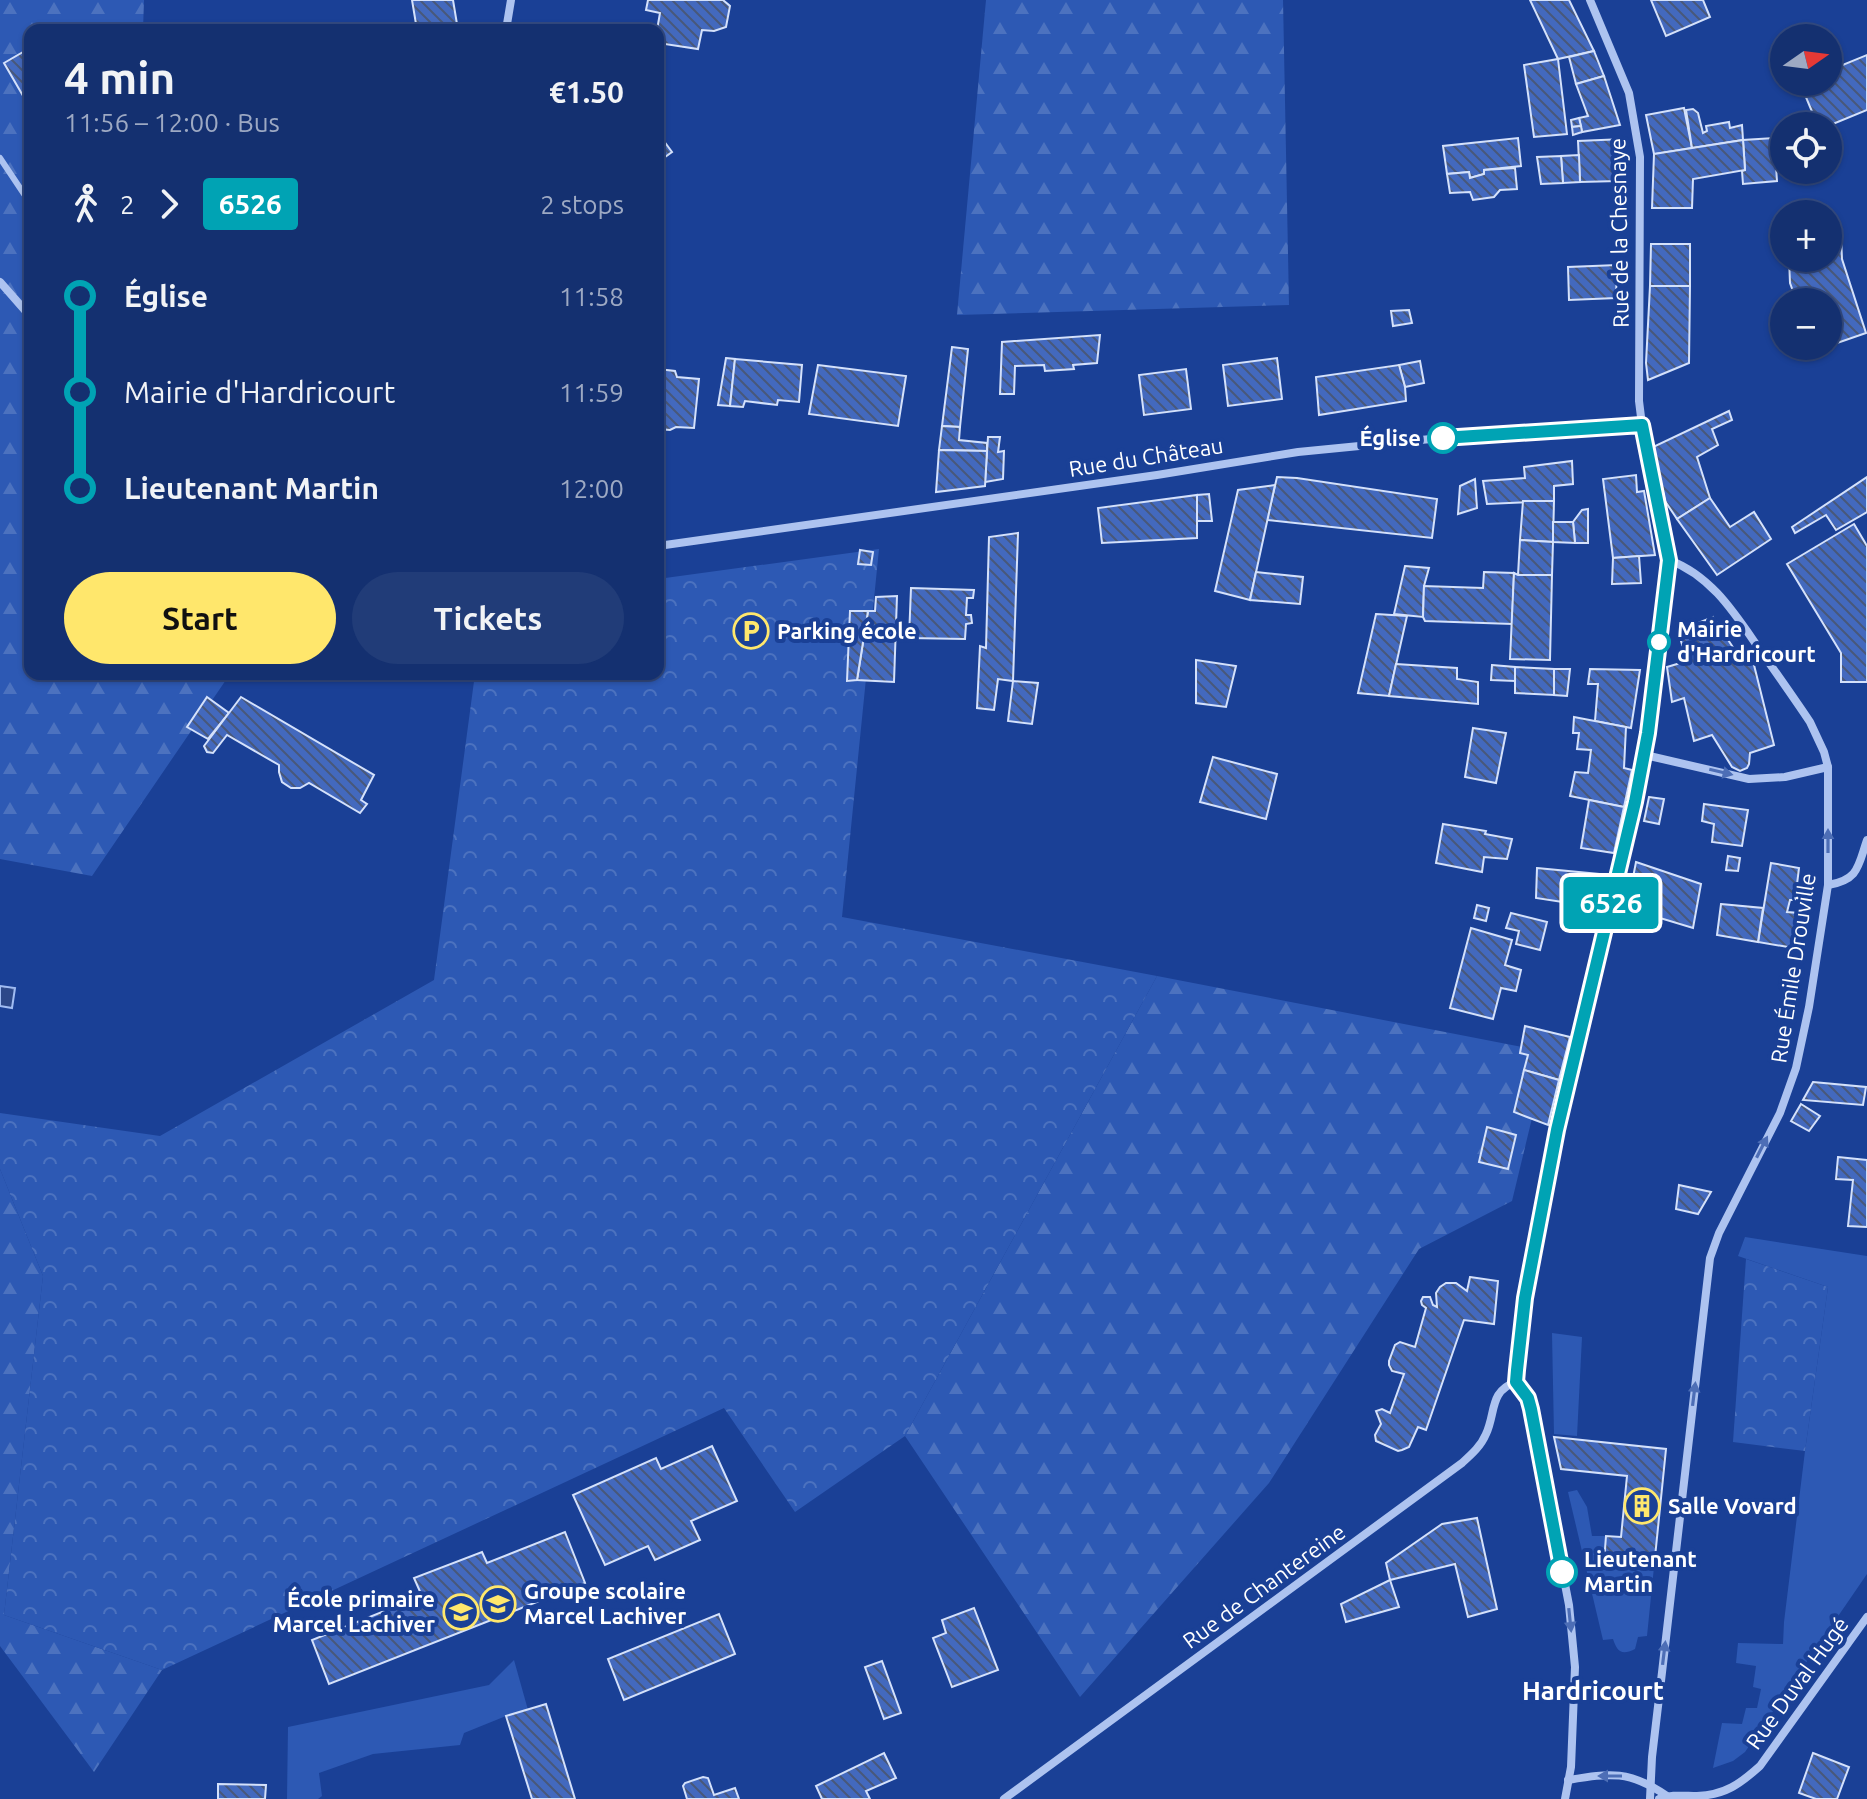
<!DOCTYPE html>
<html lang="en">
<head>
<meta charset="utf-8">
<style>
	body { margin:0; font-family:Ubuntu,sans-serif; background:#213c78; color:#f1f3f6; height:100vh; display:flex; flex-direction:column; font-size:30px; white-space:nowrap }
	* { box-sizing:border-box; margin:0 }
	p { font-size:26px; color:#9da9c3 }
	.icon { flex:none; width:44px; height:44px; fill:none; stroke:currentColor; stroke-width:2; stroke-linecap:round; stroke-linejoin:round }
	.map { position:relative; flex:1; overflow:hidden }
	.details { position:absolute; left:24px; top:24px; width:640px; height:656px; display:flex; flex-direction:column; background:#143070; border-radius:16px; box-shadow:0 2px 6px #0004,0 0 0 2px #334b83 }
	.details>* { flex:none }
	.badge { padding:0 16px; border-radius:6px; font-size:28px; line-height:52px }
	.needle { width:52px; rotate:76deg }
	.buttons { position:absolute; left:1770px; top:24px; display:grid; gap:16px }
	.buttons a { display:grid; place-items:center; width:72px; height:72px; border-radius:50%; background:#143070; box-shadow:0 2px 6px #0004,0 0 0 2px #334b83; font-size:40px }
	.map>.badge { position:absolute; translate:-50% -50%; box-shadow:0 0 0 4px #fff }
	.legs { display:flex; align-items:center; gap:12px; height:88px; padding:0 40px; font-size:26px }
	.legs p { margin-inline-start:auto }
	.head { display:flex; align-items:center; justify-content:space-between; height:136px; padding:0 40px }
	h1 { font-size:44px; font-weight:700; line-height:60px }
	.primary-button { display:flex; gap:16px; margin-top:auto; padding:16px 40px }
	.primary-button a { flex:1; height:92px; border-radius:48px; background:#ffe76c; color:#111; font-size:32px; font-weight:700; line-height:92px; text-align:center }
	.primary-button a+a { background:#213c78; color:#f1f3f6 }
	ul { padding:0 40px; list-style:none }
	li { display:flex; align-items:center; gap:28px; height:96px; font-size:30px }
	li i { display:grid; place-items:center; width:12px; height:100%; margin:0 10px; background:currentColor }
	li i::after { content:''; width:20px; height:20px; margin:-10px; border:6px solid; border-radius:50%; background:#143070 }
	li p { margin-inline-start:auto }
	li:first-child i { background:linear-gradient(#0000 50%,currentColor 0) }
	li:last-child i { background:linear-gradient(currentColor 50%,#0000 0) }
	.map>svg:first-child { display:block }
</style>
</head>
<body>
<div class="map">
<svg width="1867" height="1799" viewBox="0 0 1867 1799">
	<defs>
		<pattern id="forest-firs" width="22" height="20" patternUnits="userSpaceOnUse" patternTransform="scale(2)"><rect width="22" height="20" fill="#2d59b4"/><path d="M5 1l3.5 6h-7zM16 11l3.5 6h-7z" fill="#4c72bf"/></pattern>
		<pattern id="park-crowns" width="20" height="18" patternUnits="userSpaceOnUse" patternTransform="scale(2)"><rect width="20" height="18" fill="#2d59b4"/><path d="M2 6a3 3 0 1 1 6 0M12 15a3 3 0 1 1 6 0" fill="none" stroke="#4c72bf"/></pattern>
		<pattern id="water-ripples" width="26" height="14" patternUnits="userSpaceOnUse" patternTransform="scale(2)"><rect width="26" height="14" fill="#2c4889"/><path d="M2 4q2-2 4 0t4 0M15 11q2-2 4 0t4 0" fill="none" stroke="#4c639b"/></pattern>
		<pattern id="building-back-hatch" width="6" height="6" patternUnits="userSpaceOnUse" patternTransform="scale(2)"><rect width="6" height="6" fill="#4369be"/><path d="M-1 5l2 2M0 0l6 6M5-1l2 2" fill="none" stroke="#48587a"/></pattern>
	</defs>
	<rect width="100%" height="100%" fill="#1a4096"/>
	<g fill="#2d59b4">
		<polygon points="1745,1237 1867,1256 1867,1574 1745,1752 1733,1761 1713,1768 1722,1723 1742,1724 1746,1708 1757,1708 1761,1689 1753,1687 1756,1666 1736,1663 1738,1643 1783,1644 1784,1622 1805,1451 1828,1287 1738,1256"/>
		<polygon points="1552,1333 1582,1337 1577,1436 1554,1434"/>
		<path d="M1577,1490L1587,1507L1592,1536H1606L1604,1562L1654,1567L1647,1636L1638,1637L1635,1649C1621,1656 1617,1651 1613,1639L1603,1640L1568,1492Z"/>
		<polygon points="514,1660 528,1710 506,1716 464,1733 460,1745 373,1754 319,1773 322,1796 318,1799 287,1799 288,1727 489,1685"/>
	</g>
	<g fill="url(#forest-firs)">
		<polygon points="0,0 144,0 143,30 30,30 30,674 230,674 92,876 0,859"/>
		<polygon points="986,0 1283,0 1289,305 957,315"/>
		<polygon points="1157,976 1548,1052 1512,1201 1419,1249 1269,1483 1080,1697 905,1436"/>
		<polygon points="0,1169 43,1276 4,1615 162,1670 94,1772 0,1646"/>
	</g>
	<g fill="url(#park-crowns)">
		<polygon points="879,549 842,917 1157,976 905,1436 795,1512 724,1408 162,1670 4,1615 43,1276 0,1169 0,1113 160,1136 434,980 475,674 658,674 658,579"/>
		<polygon points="1746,1259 1828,1287 1805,1451 1733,1442"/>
	</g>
	<polygon fill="url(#water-ripples)" stroke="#a0bcf2" stroke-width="2" points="0,986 15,988 12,1008 0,1006"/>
	<g fill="url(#building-back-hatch)" stroke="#d4e1fb" stroke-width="2">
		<polygon points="412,0 453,0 458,30 417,30"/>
		<polygon points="648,0 723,0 730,6 726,27 714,31 702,30 698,49 658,43 658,30 657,30 660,13 646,10"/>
		<polygon points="1530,0 1569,0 1594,51 1558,59"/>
		<polygon points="1651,0 1703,0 1710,17 1666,36"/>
		<polygon points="30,48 30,99 26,101 4,63"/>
		<polygon points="1594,51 1604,76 1576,84 1569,57"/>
		<polygon points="1867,55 1867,110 1828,126 1818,126 1800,83 1828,82 1828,71"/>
		<polygon points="1558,59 1567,134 1534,137 1524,65"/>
		<polygon points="1604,76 1620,125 1582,132 1579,118 1588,116 1576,84"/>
		<polygon points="1684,108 1692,148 1654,154 1646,115"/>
		<polygon points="1693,109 1698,113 1703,133 1707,131 1706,126 1729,122 1730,128 1742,125 1743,140 1692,148 1686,110"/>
		<polygon points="1579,118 1581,126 1572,127 1571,120"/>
		<polygon points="1581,126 1582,132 1573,135 1572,127"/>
		<polygon points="658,133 672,152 658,162"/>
		<polygon points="1518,138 1521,166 1484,170 1484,174 1470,178 1469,172 1447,174 1443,146"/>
		<polygon points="1774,138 1777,181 1743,184 1742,171 1745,170 1743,140"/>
		<polygon points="1624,139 1626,179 1619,181 1580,182 1578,141"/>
		<polygon points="1743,140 1745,170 1693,179 1692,208 1652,208 1654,154"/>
		<polygon points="1579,155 1580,182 1563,183 1561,156"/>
		<polygon points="1561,156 1563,183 1541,184 1537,157"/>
		<polygon points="1515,168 1517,189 1500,190 1494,197 1473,200 1470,192 1450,193 1447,174 1469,172 1470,178 1484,174 1484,170"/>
		<polygon points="1841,236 1842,259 1866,333 1814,351 1812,346 1828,346 1828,302 1797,302 1790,283 1789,258 1828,258 1828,237"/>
		<polygon points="1651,244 1690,244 1690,286 1650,286"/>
		<polygon points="1617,265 1616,298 1569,300 1568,267"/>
		<polygon points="1650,286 1690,286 1689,363 1648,380 1646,363"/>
		<polygon points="1409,310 1412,323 1393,326 1391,311"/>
		<polygon points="1100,335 1097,363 1073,365 1074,369 1045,371 1044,365 1015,366 1014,394 1000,394 1002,342"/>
		<polygon points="952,347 968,349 960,427 942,426"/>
		<polygon points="726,358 735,359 730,406 718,405"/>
		<polygon points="1277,358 1282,399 1228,406 1223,365"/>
		<polygon points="735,359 802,365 799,402 778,400 777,405 745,401 743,407 730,406"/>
		<polygon points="1420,361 1424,383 1405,387 1399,365"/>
		<polygon points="818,365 906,376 898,426 809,414"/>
		<polygon points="1399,365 1405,387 1406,401 1319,415 1316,377"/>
		<polygon points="658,369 675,371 677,377 699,379 694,428 676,427 670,430 658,429"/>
		<polygon points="1186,369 1191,409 1144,415 1139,375"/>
		<polygon points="1729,411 1732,420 1712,429 1718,445 1697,457 1710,498 1677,519 1665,501 1653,447"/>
		<polygon points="942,426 960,427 959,440 987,443 987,451 939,450"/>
		<polygon points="988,437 1000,437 998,452 1004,451 1003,479 985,482"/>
		<polygon points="939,450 987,451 985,486 936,492"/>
		<polygon points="1572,461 1573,484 1554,486 1554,501 1487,504 1483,481 1525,478 1524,467"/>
		<polygon points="1636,475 1637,492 1644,491 1655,555 1613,558 1603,479"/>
		<polygon points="1277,477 1297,478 1437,499 1432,538 1267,520"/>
		<polygon points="1867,477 1867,512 1836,530 1826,515 1795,533 1792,527"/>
		<polygon points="1475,479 1477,508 1458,514 1460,486"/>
		<polygon points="1275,485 1250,600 1215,591 1238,490"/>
		<polygon points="1209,494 1212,521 1197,521 1197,495"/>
		<polygon points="1197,495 1197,538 1102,543 1098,508"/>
		<polygon points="1710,498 1730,527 1754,512 1771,539 1717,575 1677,519"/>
		<polygon points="1523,501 1554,501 1553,542 1520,540"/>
		<polygon points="1588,509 1588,543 1575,543 1573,522 1582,510"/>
		<polygon points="1553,522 1573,522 1575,543 1553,542"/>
		<polygon points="1854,524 1867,546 1867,682 1841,682 1841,653 1787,564"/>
		<polygon points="1018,533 1013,681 998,679 994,710 977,708 980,646 986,648 989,537"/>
		<polygon points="1520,540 1553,542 1552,575 1518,575"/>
		<polygon points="860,550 873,552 871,565 858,564"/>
		<polygon points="1639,556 1641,583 1612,584 1613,558"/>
		<polygon points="1405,566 1429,568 1424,586 1423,617 1394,614"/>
		<polygon points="1256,572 1303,577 1300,604 1250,600"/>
		<polygon points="1484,572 1514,573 1512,624 1425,621 1423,617 1424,586 1483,588"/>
		<polygon points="1514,573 1518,575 1552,575 1550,660 1510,659"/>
		<polygon points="911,588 974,590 973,598 967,598 966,615 971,615 972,623 966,624 965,639 909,638"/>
		<polygon points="897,596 894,682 857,680 868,611 875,611 876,597"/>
		<polygon points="850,611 868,611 857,680 847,681"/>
		<polygon points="1376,614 1407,616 1389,696 1358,693"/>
		<polygon points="1713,617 1744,664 1753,661 1774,745 1750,753 1749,764 1747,768 1740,771 1732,767 1712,735 1694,741 1684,698 1672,702 1667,667 1687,661 1678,631"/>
		<polygon points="1196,660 1236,666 1226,707 1196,703"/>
		<polygon points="1396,664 1457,668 1457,679 1478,682 1478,704 1389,696"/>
		<polygon points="1492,665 1515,667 1515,681 1491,680"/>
		<polygon points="1515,667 1554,669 1554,695 1515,693"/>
		<polygon points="1554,669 1570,669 1567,696 1554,695"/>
		<polygon points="1590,669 1640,670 1631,728 1595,721 1598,684 1588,684"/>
		<polygon points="1013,681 1038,683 1032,724 1008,721"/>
		<polygon points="207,697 229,713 208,739 187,727"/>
		<polygon points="241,697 374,775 361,800 367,804 360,813 309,783 300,788 291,788 282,782 279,772 279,765 227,735 213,753 207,752 204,746"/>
		<polygon points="1574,717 1626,727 1624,768 1632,770 1624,807 1570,796 1575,772 1588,773 1591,750 1577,749 1579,733 1573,733"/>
		<polygon points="1473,728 1506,733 1496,783 1465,777"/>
		<polygon points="1213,757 1277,774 1266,819 1200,802"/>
		<polygon points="1649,797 1664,799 1659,824 1644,821"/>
		<polygon points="1589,800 1624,807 1614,853 1581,848"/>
		<polygon points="1704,804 1748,810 1742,846 1712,842 1714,824 1702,821"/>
		<polygon points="1443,824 1486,831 1485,834 1512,839 1507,859 1484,857 1482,872 1436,863"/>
		<polygon points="1728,856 1740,858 1738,871 1726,870"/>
		<polygon points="1636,862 1701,884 1693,928 1627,908"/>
		<polygon points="1771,863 1799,868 1795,900 1790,900 1787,912 1799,913 1794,948 1758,942"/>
		<polygon points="1537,868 1609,875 1602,908 1536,898"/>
		<polygon points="1721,904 1763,908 1758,942 1717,935"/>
		<polygon points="1477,905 1489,908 1486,921 1474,918"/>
		<polygon points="1511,913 1547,922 1540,950 1516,944 1519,931 1506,928"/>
		<polygon points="1471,928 1512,940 1505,965 1521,970 1516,991 1501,988 1493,1019 1450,1008"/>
		<polygon points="1525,1026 1570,1037 1559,1080 1524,1070 1528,1055 1520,1053"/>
		<polygon points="1524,1070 1559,1080 1548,1125 1514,1112"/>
		<polygon points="1813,1082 1866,1087 1863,1105 1803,1100"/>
		<polygon points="1801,1104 1820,1116 1809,1131 1791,1121"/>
		<polygon points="1487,1127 1516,1135 1508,1169 1479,1162"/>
		<polygon points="1838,1157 1867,1160 1867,1227 1848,1226 1853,1180 1836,1179"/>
		<polygon points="1679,1185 1711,1192 1698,1214 1676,1209"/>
		<polygon points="1470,1277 1498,1281 1494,1324 1464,1320 1426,1430 1418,1427 1409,1447 1402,1450 1398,1451 1376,1441 1375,1435 1381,1424 1376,1411 1382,1409 1390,1413 1404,1374 1392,1371 1389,1365 1389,1361 1395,1345 1400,1342 1415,1347 1426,1308 1422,1305 1421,1301 1423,1297 1430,1297 1433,1305 1437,1307 1436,1293 1440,1287 1446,1283 1456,1283 1467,1291"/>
		<polygon points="1554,1437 1666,1449 1654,1567 1604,1562 1606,1536 1621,1537 1627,1476 1561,1469"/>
		<polygon points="712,1446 737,1501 691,1521 700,1540 655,1560 648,1546 605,1565 573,1495 656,1458 661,1469"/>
		<polygon points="1477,1518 1497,1609 1468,1617 1455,1564 1390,1580 1386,1563 1442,1524"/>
		<polygon points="565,1532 585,1583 329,1684 312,1640 422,1596 414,1578 482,1552 487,1563"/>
		<polygon points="1390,1580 1399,1607 1346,1622 1341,1604"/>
		<polygon points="974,1608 998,1670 952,1687 933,1638 946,1633 942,1620"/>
		<polygon points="719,1614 735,1654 624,1700 608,1659"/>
		<polygon points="882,1661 901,1713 884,1719 865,1667"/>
		<polygon points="546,1704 575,1799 532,1799 506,1716"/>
		<polygon points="884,1753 896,1778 866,1791 870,1799 822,1799 816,1786"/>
		<polygon points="1813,1753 1849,1767 1837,1799 1816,1799 1799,1793"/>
		<polygon points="703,1777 708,1778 714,1795 735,1788 739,1799 687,1799 683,1786 685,1783"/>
		<polygon points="218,1784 266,1785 265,1799 218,1799"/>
	</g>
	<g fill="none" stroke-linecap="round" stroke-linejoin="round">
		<polyline stroke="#adc3f0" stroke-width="6" points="0,158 30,203"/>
		<g stroke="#adc3f0" stroke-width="8">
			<polyline points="506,30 511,0"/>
			<polyline points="0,282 30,316"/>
			<polyline points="658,546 1157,475 1298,452 1441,438 1642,425"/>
			<polyline points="1645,755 1749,779 1785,777 1828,767"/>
			<path d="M1828,885C1859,880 1858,866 1867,840"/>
			<path d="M1568,1780C1611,1773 1629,1770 1667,1796"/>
			<path d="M1004,1799L1462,1463C1472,1454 1481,1446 1486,1434C1496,1413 1489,1391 1516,1382"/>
			<polyline points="1565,1799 1571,1767 1575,1667 1569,1605 1531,1409 1528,1398 1516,1382 1525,1298 1557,1130 1635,802 1645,755 1651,711 1669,560 1642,425 1639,401 1640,157 1629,93 1590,0"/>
			<path d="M1650,1799L1652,1757L1661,1681L1710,1258L1719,1233L1780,1113L1796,1068L1809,1007L1828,885V767L1824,752L1810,722C1794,698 1777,674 1760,650C1735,614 1712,576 1669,560"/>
			<path d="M1659,1799C1671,1794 1684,1796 1697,1796C1725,1795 1740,1784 1760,1766L1867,1617"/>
		</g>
	</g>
	<defs><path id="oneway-solid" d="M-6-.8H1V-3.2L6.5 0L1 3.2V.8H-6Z" transform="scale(2)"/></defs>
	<g fill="#4d6eb6">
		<use href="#oneway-solid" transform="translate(1721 772) rotate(13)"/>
		<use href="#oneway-solid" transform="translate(1828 841) rotate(-90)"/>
		<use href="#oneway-solid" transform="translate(1762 1147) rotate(-63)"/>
		<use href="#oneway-solid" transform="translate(1694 1394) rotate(-83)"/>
		<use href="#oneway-solid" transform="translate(1570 1620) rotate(84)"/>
		<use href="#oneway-solid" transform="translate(1664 1653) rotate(-83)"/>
		<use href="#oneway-solid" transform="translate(1610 1776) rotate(180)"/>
	</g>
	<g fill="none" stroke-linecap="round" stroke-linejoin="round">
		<defs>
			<polyline id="line-1" points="1443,438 1642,425 1669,560 1648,733 1635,802 1557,1130 1525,1298 1517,1370 1516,1382 1528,1398 1531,1409 1562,1572"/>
		</defs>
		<use href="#line-1" stroke="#fff" stroke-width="18"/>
		<use href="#line-1" stroke="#00a3b4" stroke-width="12"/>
	</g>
	<defs>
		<symbol id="parking-ring" viewBox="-11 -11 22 22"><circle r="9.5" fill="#1a4096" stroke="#ffe76c" stroke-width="1.5"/><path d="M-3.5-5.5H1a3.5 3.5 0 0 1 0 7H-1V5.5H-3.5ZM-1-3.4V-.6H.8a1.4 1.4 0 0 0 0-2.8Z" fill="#ffe76c"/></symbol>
		<symbol id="building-ring" viewBox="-11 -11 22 22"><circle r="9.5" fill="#1a4096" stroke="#ffe76c" stroke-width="1.5"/><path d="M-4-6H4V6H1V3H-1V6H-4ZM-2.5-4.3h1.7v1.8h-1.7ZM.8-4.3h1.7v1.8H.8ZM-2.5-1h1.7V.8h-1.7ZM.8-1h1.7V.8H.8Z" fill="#ffe76c"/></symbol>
		<symbol id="school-ring" viewBox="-11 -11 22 22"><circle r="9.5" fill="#1a4096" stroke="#ffe76c" stroke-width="1.5"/><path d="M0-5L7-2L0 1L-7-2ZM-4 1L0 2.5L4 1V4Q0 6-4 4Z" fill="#ffe76c"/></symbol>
	</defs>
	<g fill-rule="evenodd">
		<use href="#parking-ring" x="731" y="611" width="40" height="40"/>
		<use href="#building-ring" x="1622" y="1486" width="40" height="40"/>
		<use href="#school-ring" x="478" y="1584" width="40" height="40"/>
		<use href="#school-ring" x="441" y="1592" width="40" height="40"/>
	</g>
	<g fill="#fff" stroke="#00a3b4" stroke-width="4">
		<circle cx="1443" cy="438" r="14"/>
		<circle cx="1659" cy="642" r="10"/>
		<circle cx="1562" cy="1572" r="14"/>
	</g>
	<g text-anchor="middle" stroke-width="8" stroke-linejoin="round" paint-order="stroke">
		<g font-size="22" fill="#fff" stroke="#1a4096">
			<text transform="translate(1619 233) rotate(-91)" y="8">Rue de la Chesnaye</text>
			<text transform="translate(1146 457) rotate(-9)" y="8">Rue du Château</text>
			<text transform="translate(1793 968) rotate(-81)" y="8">Rue Émile Drouville</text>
			<text transform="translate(1264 1586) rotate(-36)" y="8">Rue de Chantereine</text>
			<text transform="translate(1797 1683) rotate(-54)" y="8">Rue Duval Hugé</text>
		</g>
		<g font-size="22" font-weight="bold" fill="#fff" stroke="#1a4096" text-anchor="start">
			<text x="1421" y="446" text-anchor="end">Église</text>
			<text x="1677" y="637">Mairie<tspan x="1677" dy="25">d'Hardricourt</tspan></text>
			<text x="1584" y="1567">Lieutenant<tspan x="1584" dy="25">Martin</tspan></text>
		</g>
		<g font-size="22" font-weight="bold" fill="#fff" stroke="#1a4096" text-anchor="start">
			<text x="777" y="639">Parking école</text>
			<text x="1668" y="1514">Salle Vovard</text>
			<text x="524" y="1599">Groupe scolaire<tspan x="524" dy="25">Marcel Lachiver</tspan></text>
			<text x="435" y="1607" text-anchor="end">École primaire<tspan x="435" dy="25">Marcel Lachiver</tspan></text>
		</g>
		<g font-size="26" font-weight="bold" fill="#fff" stroke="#1a4096">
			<text x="1593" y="1700">Hardricourt</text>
		</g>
	</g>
</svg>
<div class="buttons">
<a><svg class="needle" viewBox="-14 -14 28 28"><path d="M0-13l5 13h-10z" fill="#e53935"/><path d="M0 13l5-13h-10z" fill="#9da9c3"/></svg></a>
<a><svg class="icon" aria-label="locate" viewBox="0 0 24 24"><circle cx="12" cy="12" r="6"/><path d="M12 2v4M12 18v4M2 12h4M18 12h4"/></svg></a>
<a>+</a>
<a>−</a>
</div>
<b class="badge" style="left:1611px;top:903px;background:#00a3b4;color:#fff">6526</b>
<section class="details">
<div class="head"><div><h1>4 min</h1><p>11:56 – 12:00 · Bus</p></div><b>€1.50</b></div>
<div class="legs"><svg class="icon" aria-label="walk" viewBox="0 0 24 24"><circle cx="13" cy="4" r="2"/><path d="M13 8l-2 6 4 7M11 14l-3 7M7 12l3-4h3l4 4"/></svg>2<svg class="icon" aria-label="forward" viewBox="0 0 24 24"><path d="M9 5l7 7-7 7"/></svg><b class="badge" style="background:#00a3b4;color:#fff">6526</b><p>2 stops</p></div>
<ul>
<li><i style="color:#00a3b4"></i><b>Église</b><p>11:58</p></li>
<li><i style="color:#00a3b4"></i><span>Mairie d'Hardricourt</span><p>11:59</p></li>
<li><i style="color:#00a3b4"></i><b>Lieutenant Martin</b><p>12:00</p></li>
</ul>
<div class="primary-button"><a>Start</a><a>Tickets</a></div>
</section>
</div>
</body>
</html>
